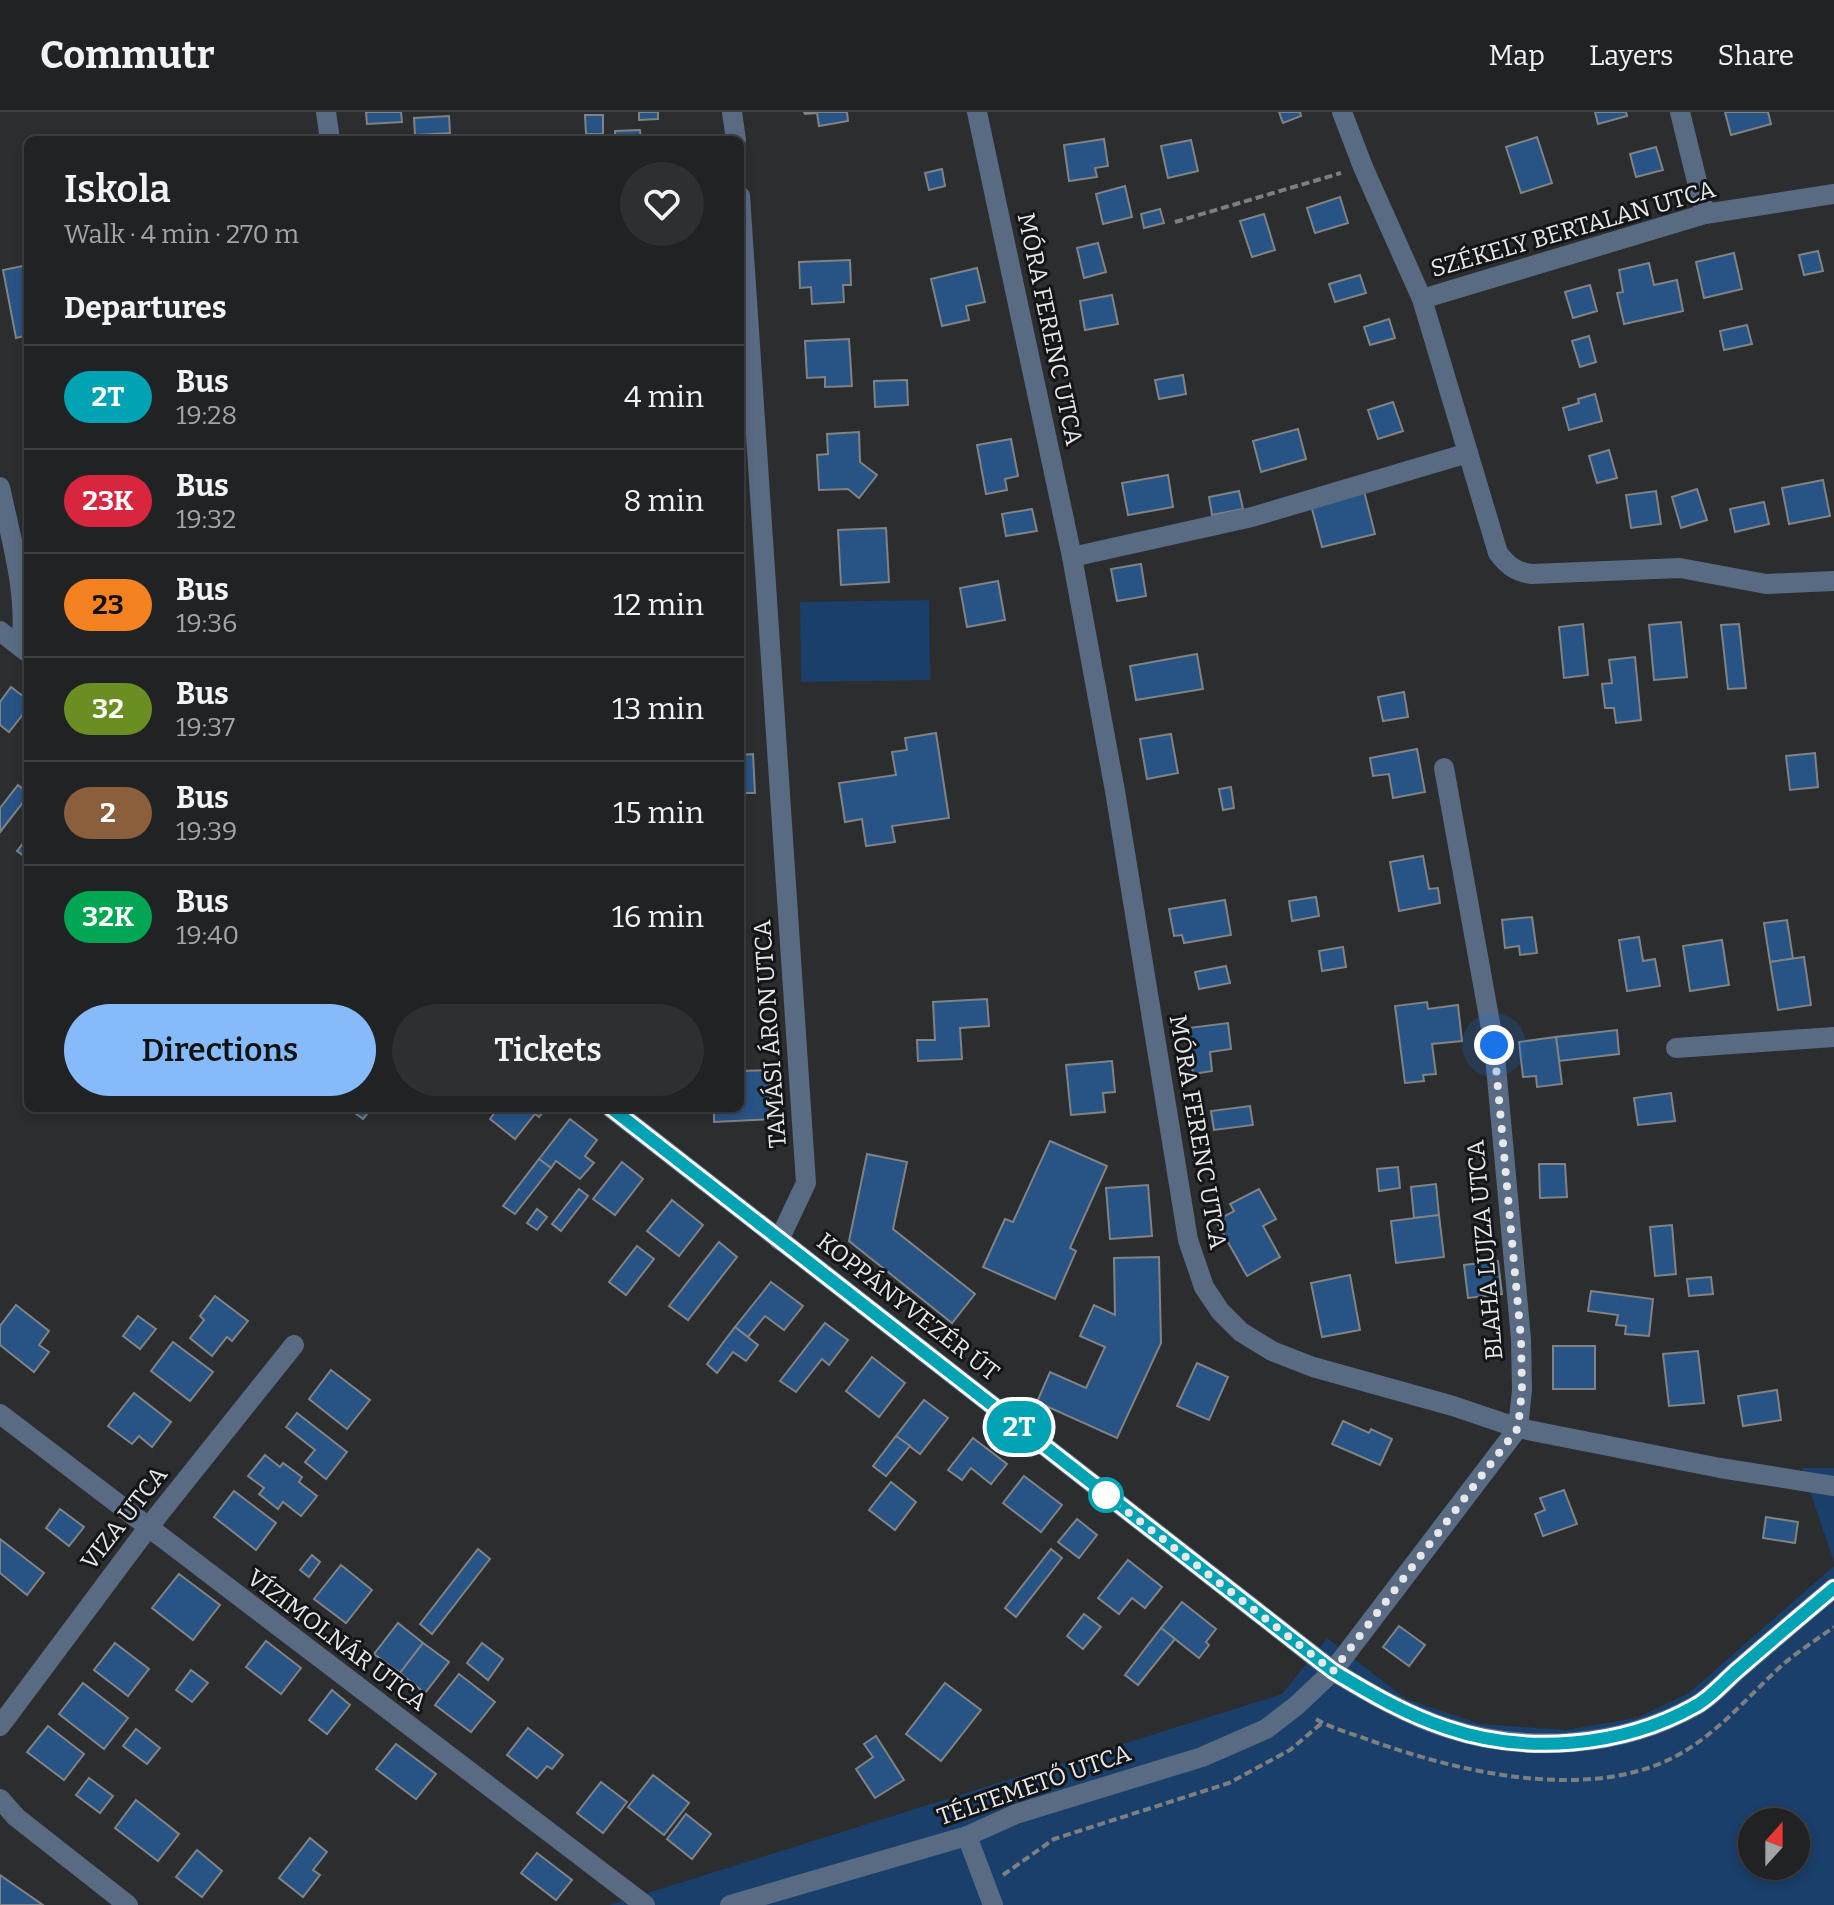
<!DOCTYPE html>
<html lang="en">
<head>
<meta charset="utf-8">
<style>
	body { margin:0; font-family:Bitter,serif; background:#2d2f30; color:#f1f3f6; height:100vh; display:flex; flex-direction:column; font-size:30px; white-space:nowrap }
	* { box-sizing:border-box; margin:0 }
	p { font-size:26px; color:#a2a4a6 }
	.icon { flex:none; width:44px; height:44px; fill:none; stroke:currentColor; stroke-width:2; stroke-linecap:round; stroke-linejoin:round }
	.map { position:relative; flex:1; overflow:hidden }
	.side { position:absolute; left:24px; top:24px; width:720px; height:976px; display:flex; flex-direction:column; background:#202223; border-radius:12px; box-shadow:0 4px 12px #0003,0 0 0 2px #3d3f41 }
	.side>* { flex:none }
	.badge { padding:0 16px; border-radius:26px; font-size:28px; line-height:52px }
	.needle { width:52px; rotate:21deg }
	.fabs { position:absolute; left:1738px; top:1696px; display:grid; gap:16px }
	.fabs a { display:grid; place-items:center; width:72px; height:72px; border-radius:50%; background:#202223; box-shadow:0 4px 12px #0003,0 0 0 2px #3d3f41; font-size:40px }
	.you { position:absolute; width:40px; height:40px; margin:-20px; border:6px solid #fff; border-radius:50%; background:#1a73e8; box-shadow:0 0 0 12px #1a73e833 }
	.map>.badge { position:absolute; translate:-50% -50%; box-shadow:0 0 0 4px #fff }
	h2 { padding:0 40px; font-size:30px; line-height:72px }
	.round { display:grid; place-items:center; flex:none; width:84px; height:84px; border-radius:42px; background:#2d2f30 }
	.head { display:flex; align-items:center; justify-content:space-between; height:136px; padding:0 40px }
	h1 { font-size:38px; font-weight:600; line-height:60px }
	.action { display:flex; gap:16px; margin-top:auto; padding:16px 40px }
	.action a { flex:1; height:92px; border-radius:48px; background:#86bbfb; color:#111; font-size:32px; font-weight:600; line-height:92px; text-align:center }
	.action a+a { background:#2d2f30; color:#f1f3f6 }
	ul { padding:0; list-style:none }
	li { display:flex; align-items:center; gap:24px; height:104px; padding:0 40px; border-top:2px solid #3d3f41 }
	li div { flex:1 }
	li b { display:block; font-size:30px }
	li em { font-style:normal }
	li .badge { min-width:88px; font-weight:700; text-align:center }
	header { display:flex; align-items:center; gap:48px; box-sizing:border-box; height:112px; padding:0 40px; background:#202223; border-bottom:2px solid #3d3f41 }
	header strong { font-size:38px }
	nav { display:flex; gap:44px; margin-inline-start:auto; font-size:28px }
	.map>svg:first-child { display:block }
</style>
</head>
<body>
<header>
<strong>Commutr</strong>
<nav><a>Map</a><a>Layers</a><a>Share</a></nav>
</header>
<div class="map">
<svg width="1834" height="1793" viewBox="0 0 1834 1793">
	<rect width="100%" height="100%" fill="#2b2d2f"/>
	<g fill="#193f6a" fill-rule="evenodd">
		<polygon points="929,488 930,568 801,570 800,490"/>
		<polygon points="1802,1356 1834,1356 1834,1450"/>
		<path d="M1834,1454V1793H609L1282,1582L1327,1526L1406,1587L1480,1612L1566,1618L1636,1606L1689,1581ZM1752,1710H1796V1754H1752Z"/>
	</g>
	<g fill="#275385" stroke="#808284" stroke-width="2">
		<polygon points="366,0 401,0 402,10 367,12"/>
		<polygon points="639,0 658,0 658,7 639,8"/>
		<polygon points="804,0 847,0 848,9 819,14 817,1 805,2"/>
		<polygon points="1279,0 1300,0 1301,4 1283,11"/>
		<polygon points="1595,0 1626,0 1627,4 1598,12"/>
		<polygon points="1725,0 1768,0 1771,12 1731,23"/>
		<polygon points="585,3 603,3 603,22 586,22"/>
		<polygon points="449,4 450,21 415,23 414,6"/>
		<polygon points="640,18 641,28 615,28 615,19"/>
		<polygon points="1537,25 1552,71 1521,81 1506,35"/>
		<polygon points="1104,27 1108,54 1095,56 1097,65 1069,69 1064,33"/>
		<polygon points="1191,28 1198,59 1168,66 1161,34"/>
		<polygon points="1656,35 1663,58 1636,65 1630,42"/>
		<polygon points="942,57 945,74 929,78 925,61"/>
		<polygon points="1125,74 1132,105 1103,112 1096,82"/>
		<polygon points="1340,85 1348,111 1315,121 1307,96"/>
		<polygon points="1160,97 1164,111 1144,116 1141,102"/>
		<polygon points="1264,102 1275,138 1252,145 1240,109"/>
		<polygon points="1098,131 1106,160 1084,166 1077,136"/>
		<polygon points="1818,139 1823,159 1804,163 1799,143"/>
		<polygon points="1734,141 1742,177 1704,186 1696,150"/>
		<polygon points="850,148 851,173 843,173 844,190 812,192 811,175 800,176 799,150"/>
		<polygon points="1649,151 1654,173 1677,168 1683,199 1624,212 1617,181 1623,180 1619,158"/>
		<polygon points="28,153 28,223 16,226 3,158"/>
		<polygon points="977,156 985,190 966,194 969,208 942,214 931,167"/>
		<polygon points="1360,163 1366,181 1335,190 1329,172"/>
		<polygon points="1590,173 1597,199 1573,206 1565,180"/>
		<polygon points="1112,183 1118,212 1085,218 1080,189"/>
		<polygon points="1389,207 1395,226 1370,233 1364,215"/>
		<polygon points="1747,213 1752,232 1724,238 1720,219"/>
		<polygon points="1589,224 1596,250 1580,255 1572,229"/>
		<polygon points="849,227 852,274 825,275 825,265 807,266 805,229"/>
		<polygon points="1183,263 1186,282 1159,287 1155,268"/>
		<polygon points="907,268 908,293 875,295 874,269"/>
		<polygon points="1595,282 1602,309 1569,318 1563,296 1579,291 1578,287"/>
		<polygon points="1393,290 1403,319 1378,327 1368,298"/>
		<polygon points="1298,317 1306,347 1261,360 1253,329"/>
		<polygon points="859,320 860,350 877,363 859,386 848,377 819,378 817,343 828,342 827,322"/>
		<polygon points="1011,327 1018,364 1005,367 1007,378 986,382 977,333"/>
		<polygon points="1609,338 1617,366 1597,371 1589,344"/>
		<polygon points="1168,363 1173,395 1128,403 1122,371"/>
		<polygon points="1823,368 1830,404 1789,412 1782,376"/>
		<polygon points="1697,377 1707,408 1681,416 1672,385"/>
		<polygon points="1239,379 1243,397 1212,403 1209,385"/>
		<polygon points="1364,379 1375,422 1322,435 1311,393"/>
		<polygon points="1656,379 1661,412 1631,416 1626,383"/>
		<polygon points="1764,390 1769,412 1735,420 1730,397"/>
		<polygon points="1032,397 1037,419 1006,424 1002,402"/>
		<polygon points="886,416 889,470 841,473 838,418"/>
		<polygon points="1141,452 1146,484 1117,489 1111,457"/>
		<polygon points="998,469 1005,508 967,515 960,476"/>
		<polygon points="1681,510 1687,565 1654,568 1649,513"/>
		<polygon points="1583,512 1588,563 1564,566 1559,515"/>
		<polygon points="1739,512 1746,576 1728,577 1721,513"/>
		<polygon points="1197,542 1203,577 1136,588 1130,554"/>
		<polygon points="1635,545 1641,608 1616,611 1614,596 1605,596 1602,572 1612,571 1609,548"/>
		<polygon points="11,575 28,588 28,596 9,620 0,613 0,590"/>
		<polygon points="1404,580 1408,605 1383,609 1378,585"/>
		<polygon points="936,621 949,706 892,714 895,730 866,734 862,707 845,710 839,671 896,663 892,640 907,638 905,626"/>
		<polygon points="1171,622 1178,661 1147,667 1140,627"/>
		<polygon points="1417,637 1425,680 1393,686 1389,662 1373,664 1370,646"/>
		<polygon points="1815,641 1818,675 1790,678 1786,644"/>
		<polygon points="753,642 755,681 740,681 740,643"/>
		<polygon points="18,673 28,681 28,684 0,720 0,696"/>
		<polygon points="1231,675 1234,696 1223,698 1219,677"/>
		<polygon points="28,725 28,747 17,739"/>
		<polygon points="1423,744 1429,777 1438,776 1440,791 1399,799 1390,750"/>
		<polygon points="1316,785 1319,804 1292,809 1289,789"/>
		<polygon points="1225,788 1231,823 1184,831 1182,823 1174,824 1169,797"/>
		<polygon points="1532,805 1537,841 1520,843 1519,834 1505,836 1502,808"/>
		<polygon points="1787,808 1793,847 1770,850 1764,811"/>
		<polygon points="1639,825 1643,849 1655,847 1660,874 1627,879 1619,828"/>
		<polygon points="1722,828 1729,873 1690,879 1683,834"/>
		<polygon points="1343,835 1346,855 1322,859 1319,839"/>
		<polygon points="1804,845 1811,893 1778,898 1770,850"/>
		<polygon points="1226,854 1230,871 1199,877 1195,860"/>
		<polygon points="987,887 989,914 960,916 962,947 918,949 917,928 935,928 933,890"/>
		<polygon points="1427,890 1428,897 1458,893 1462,929 1432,932 1436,962 1423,963 1424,969 1405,971 1395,894"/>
		<polygon points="1228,911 1231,937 1210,940 1212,959 1193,962 1188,916"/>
		<polygon points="1617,918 1619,942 1559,949 1556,925"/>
		<polygon points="1556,925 1562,972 1537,975 1536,964 1523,965 1519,930"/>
		<polygon points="1112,949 1115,980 1103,981 1105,1000 1071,1003 1066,953"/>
		<polygon points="769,958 772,1007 714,1010 714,996 740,996 740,959"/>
		<polygon points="1671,981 1675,1009 1638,1013 1634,986"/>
		<polygon points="1250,994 1253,1013 1214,1018 1211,999"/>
		<polygon points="348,996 372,996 363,1007"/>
		<polygon points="498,996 546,996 539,1005 535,1002 515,1027 490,1007"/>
		<polygon points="570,1007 597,1028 585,1044 594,1051 580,1067 556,1049 551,1056 539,1047"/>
		<polygon points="1050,1029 1107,1054 1070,1136 1076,1139 1055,1187 983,1155 1005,1107 1013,1110"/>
		<polygon points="867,1042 907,1050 893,1117 975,1182 952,1211 849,1129"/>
		<polygon points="539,1047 551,1056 515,1102 503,1094"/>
		<polygon points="622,1050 643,1067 615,1103 593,1087"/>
		<polygon points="1539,1052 1565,1052 1567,1085 1540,1086"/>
		<polygon points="1398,1055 1400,1076 1379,1079 1377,1057"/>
		<polygon points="1436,1072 1439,1103 1414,1106 1411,1075"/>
		<polygon points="1148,1073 1152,1124 1110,1127 1106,1076"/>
		<polygon points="579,1077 588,1084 561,1119 552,1112"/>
		<polygon points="1259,1077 1276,1107 1263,1114 1280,1145 1247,1164 1216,1109 1234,1099 1230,1092"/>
		<polygon points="672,1088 703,1113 679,1144 647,1119"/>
		<polygon points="537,1097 547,1105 537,1118 527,1111"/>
		<polygon points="1439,1103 1444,1145 1396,1151 1391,1109"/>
		<polygon points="1672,1113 1676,1162 1655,1164 1650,1115"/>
		<polygon points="719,1130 737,1145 688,1208 669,1194"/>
		<polygon points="637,1134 654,1147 626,1183 609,1170"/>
		<polygon points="1159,1145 1161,1231 1117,1326 1037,1290 1050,1260 1086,1276 1105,1235 1080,1224 1094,1193 1115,1203 1114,1146"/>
		<polygon points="1498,1149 1502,1182 1468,1186 1464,1153"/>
		<polygon points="1350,1163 1360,1218 1322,1225 1311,1171"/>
		<polygon points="1711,1165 1713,1182 1689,1184 1687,1167"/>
		<polygon points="771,1170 803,1194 784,1218 765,1204 748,1225 735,1215"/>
		<polygon points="1591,1179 1653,1187 1649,1224 1625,1222 1626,1214 1616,1213 1618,1203 1588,1199"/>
		<polygon points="215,1184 248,1209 232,1229 227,1225 212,1244 190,1226 204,1208 200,1204"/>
		<polygon points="16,1193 49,1219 39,1233 49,1240 34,1260 0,1233 0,1214"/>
		<polygon points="138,1204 156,1217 140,1237 123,1224"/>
		<polygon points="825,1211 848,1228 829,1253 822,1247 796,1280 780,1269"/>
		<polygon points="735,1215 758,1233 746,1249 733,1240 717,1261 707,1252"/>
		<polygon points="173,1230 213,1260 190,1289 151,1259"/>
		<rect x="1553" y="1234" width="42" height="43"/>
		<polygon points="1698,1239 1704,1291 1669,1294 1663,1242"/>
		<polygon points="872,1245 905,1271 879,1305 846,1279"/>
		<polygon points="1197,1251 1228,1265 1209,1308 1177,1294"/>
		<polygon points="331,1258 370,1288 347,1317 309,1287"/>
		<polygon points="1777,1278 1781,1308 1743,1314 1738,1284"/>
		<polygon points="134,1281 171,1310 152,1335 139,1324 132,1332 108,1314"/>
		<polygon points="924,1288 948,1306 920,1342 896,1324"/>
		<polygon points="297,1301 347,1340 326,1367 305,1350 315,1338 286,1315"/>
		<polygon points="1343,1309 1369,1321 1371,1317 1392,1327 1380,1353 1332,1332"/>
		<polygon points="896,1324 910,1334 886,1364 873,1354"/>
		<polygon points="973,1326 1007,1352 991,1372 971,1356 962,1368 948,1358"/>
		<polygon points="265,1343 280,1355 283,1351 302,1365 299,1370 317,1384 301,1404 283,1390 278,1397 259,1382 264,1376 248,1364"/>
		<polygon points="1024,1364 1062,1393 1041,1420 1003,1391"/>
		<polygon points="891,1370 916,1390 895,1418 869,1398"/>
		<polygon points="1564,1378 1577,1412 1543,1424 1535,1402 1545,1398 1540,1386"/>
		<polygon points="234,1379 276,1411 256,1438 214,1405"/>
		<polygon points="60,1397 84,1415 69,1434 46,1416"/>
		<polygon points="1766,1405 1798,1410 1795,1431 1763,1426"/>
		<polygon points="1077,1407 1097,1423 1079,1446 1058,1430"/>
		<polygon points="0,1427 44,1461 27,1483 0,1461"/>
		<polygon points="478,1437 490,1447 432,1522 420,1512"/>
		<polygon points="1051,1437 1062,1446 1016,1505 1005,1496"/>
		<polygon points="312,1443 320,1450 309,1465 300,1458"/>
		<polygon points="1128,1448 1162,1475 1145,1496 1132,1486 1119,1502 1098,1486"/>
		<polygon points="341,1453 372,1478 346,1511 314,1487"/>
		<polygon points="179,1462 220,1493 193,1528 152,1496"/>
		<polygon points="1182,1490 1216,1517 1206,1530 1209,1533 1199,1546 1161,1516"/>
		<polygon points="1084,1502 1101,1515 1083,1537 1067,1524"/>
		<polygon points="398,1511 423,1531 400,1561 374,1542"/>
		<polygon points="1399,1514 1425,1533 1409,1554 1383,1535"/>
		<polygon points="1161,1516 1175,1527 1138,1573 1125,1563"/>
		<polygon points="266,1529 301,1556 281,1582 246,1555"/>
		<polygon points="115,1531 149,1557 128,1584 94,1558"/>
		<polygon points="423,1531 449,1550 425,1581 400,1561"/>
		<polygon points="482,1531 503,1547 488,1568 467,1551"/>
		<polygon points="191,1558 208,1571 192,1590 176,1578"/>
		<polygon points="459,1562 495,1590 471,1620 435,1593"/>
		<polygon points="83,1571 128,1606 104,1637 59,1602"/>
		<polygon points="945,1571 981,1598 941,1649 906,1622"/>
		<polygon points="332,1578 350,1593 327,1622 309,1608"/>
		<polygon points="48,1614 84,1642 64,1668 27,1640"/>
		<polygon points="528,1616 563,1643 552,1657 547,1654 537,1666 507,1643"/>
		<polygon points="136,1617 160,1636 147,1652 123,1634"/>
		<polygon points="876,1624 904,1668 875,1686 856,1657 873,1645 864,1632"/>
		<polygon points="396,1632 436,1662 416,1687 376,1657"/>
		<polygon points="653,1663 689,1691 664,1723 628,1695"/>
		<polygon points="89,1666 113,1684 100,1701 76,1683"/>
		<polygon points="601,1670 627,1690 603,1721 577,1701"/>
		<polygon points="136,1688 179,1722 158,1749 115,1716"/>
		<polygon points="686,1702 711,1722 692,1747 667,1727"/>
		<polygon points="310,1726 327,1740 313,1758 320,1763 303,1785 279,1766"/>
		<polygon points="197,1738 222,1759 202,1785 176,1765"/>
		<polygon points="537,1741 572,1768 556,1788 521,1761"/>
		<polygon points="0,1763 43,1793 0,1793"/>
	</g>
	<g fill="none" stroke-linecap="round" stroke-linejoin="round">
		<g stroke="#7d7f81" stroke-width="4" stroke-dasharray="8 4" stroke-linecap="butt">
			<polyline points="1175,110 1341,61"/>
			<path d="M1316,1607C1332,1617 1354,1622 1372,1629C1462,1661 1597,1693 1685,1639C1721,1617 1749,1584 1780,1555C1797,1540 1816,1528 1834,1515"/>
			<polyline points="1003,1763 1054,1727 1229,1671 1290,1638 1322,1611"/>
		</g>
		<g stroke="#586b83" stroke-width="20">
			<polyline points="326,0 330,28"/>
			<polyline points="732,0 736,28"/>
			<polyline points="977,0 1072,445 1115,679 1188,1128 1204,1175 1220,1199 1241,1220 1272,1239 1313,1255 1453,1294 1518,1316 1720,1356 1834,1374"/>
			<path d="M1342,0L1363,55L1422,187L1498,441C1508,454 1516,460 1532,462L1680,456L1766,472L1834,469"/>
			<polyline points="1680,0 1705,102"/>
			<polyline points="740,84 806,1071 779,1128"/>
			<polyline points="1422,187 1705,102 1834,82"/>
			<path d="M0,375C11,428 28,481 21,535"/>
			<polyline points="1072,445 1252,405 1468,341"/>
			<polyline points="1676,936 1834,925"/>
			<polyline points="0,1302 645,1793"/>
			<polyline points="0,1614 147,1417 294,1233"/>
			<polyline points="0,1687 16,1705 128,1793"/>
			<polyline points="967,1724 993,1793"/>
			<polyline points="730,1793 967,1724 1016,1702 1202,1645 1266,1617 1296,1594 1333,1559 1518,1316 1522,1278 1521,1227 1494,933 1444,656"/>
		</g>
		<g stroke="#586b83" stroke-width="20">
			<polyline points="0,519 28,541"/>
			<path d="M611,996L1333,1559C1369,1581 1407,1603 1447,1616C1527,1642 1622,1635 1695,1594C1712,1585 1726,1567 1741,1555C1772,1528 1803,1502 1834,1476"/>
		</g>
	</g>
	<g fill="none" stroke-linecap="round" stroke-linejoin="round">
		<defs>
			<path id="line" d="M611,996L1333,1559C1369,1581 1407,1603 1447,1616C1526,1643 1622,1635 1695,1594C1712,1585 1726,1567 1741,1555C1772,1528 1803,1502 1834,1476"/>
		</defs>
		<use href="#line" stroke="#fff" stroke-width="18"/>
		<use href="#line" stroke="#00a3b4" stroke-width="12"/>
		<polyline stroke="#e6e7e9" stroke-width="8" stroke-dasharray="0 14.4" points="1106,1383 1333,1559 1518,1316 1522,1278 1521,1227 1494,933"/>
	</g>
	<circle fill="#fff" stroke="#00a3b4" stroke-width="4" cx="1106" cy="1383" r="16"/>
	<g text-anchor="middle" stroke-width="6" stroke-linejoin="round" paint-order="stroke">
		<g font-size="24" fill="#e6e7e9" stroke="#141516">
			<text transform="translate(1573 117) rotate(-16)" y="8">SZÉKELY BERTALAN UTCA</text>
			<text transform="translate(1050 217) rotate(78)" y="8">MÓRA FERENC UTCA</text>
			<text transform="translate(770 922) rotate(-94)" y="8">TAMÁSI ÁRON UTCA</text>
			<text transform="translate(1198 1020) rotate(80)" y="8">MÓRA FERENC UTCA</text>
			<text transform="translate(1485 1138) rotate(-95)" y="8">BLAHA LUJZA UTCA</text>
			<text transform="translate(908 1195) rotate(38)" y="8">KOPPÁNYVEZÉR ÚT</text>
			<text transform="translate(124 1406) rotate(-52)" y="8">VIZA UTCA</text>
			<text transform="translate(337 1528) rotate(37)" y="8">VÍZIMOLNÁR UTCA</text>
			<text transform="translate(1034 1673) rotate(-19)" y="8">TÉLTEMETŐ UTCA</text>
		</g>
	</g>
</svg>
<div class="fabs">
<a><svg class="needle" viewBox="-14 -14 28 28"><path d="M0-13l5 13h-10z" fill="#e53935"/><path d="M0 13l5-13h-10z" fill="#a2a4a6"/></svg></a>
</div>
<div class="you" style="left:1494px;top:933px"></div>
<b class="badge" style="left:1019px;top:1315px;background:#00a3b4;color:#fff">2T</b>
<section class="side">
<div class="head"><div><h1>Iskola</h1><p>Walk · 4 min · 270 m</p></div><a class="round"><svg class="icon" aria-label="heart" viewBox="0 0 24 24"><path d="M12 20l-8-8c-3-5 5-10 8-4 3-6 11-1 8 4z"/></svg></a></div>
<h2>Departures</h2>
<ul>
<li><span class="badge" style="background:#00a3b4;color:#fff">2T</span><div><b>Bus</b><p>19:28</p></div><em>4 min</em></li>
<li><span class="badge" style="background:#d7263d;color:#fff">23K</span><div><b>Bus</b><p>19:32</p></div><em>8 min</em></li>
<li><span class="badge" style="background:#f58220;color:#111">23</span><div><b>Bus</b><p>19:36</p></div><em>12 min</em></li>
<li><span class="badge" style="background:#6b8e23;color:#fff">32</span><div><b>Bus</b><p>19:37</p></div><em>13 min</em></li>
<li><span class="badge" style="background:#8b5e3c;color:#fff">2</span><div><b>Bus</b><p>19:39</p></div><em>15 min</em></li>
<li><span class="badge" style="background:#00a651;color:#fff">32K</span><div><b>Bus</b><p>19:40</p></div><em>16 min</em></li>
</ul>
<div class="action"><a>Directions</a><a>Tickets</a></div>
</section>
</div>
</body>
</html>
